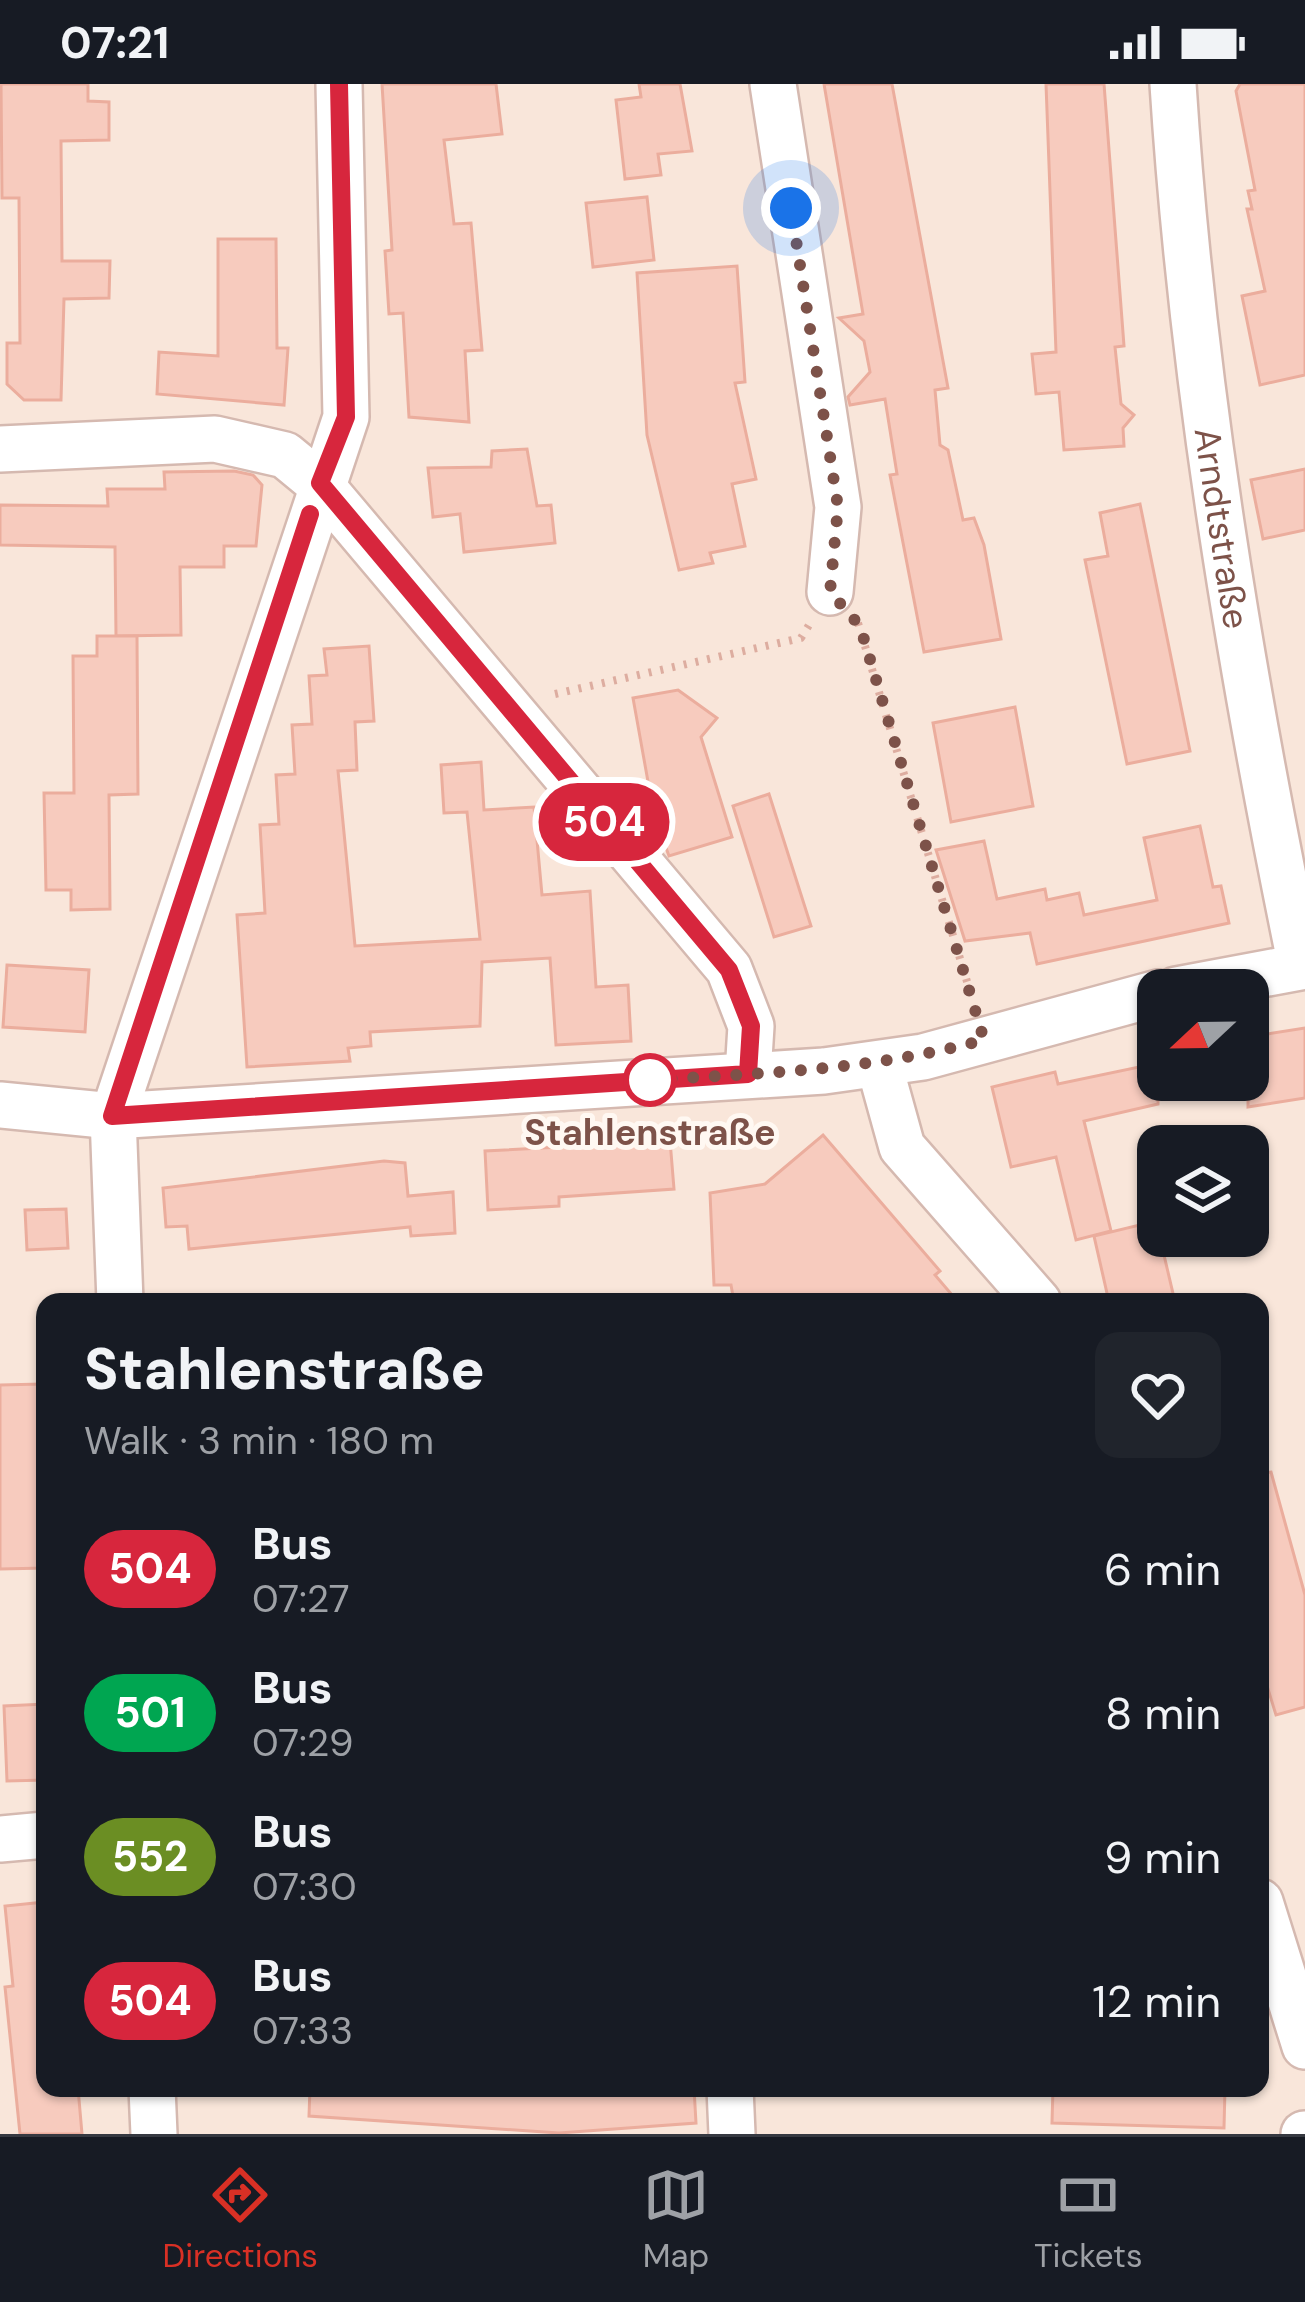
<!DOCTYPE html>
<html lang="en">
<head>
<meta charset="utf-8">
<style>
	body { margin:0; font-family:"DM Sans",sans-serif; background:#20242c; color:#f1f3f6; height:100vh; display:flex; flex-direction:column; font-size:45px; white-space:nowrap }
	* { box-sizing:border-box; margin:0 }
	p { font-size:39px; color:#9ea1a6 }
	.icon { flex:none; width:66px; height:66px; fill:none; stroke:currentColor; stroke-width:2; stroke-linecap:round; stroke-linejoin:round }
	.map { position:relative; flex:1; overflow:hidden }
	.sheet { position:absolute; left:36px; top:1209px; width:1233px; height:804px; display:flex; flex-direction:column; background:#171b24; border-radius:24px; box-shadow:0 3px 9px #0004 }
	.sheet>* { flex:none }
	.badge { padding:0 24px; border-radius:39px; font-size:42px; line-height:78px }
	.needle { width:78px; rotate:248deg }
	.buttons { position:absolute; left:1137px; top:885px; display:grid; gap:24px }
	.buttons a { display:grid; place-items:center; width:132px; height:132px; border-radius:24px; background:#171b24; box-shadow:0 3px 9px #0004; font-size:60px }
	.you { position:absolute; width:60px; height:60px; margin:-30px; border:9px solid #fff; border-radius:50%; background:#1a73e8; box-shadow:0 0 0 18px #1a73e833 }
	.map>.badge { position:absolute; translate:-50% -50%; box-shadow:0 0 0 6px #fff }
	.round { display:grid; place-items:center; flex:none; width:126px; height:126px; border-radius:24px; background:#20242c }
	.head { display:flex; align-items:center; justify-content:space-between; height:204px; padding:0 48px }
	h1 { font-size:57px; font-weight:800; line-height:90px }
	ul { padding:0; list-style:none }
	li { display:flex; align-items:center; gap:36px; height:144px; padding:0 48px }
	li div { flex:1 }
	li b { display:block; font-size:45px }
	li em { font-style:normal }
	li .badge { min-width:132px; font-weight:700; text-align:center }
	.status { display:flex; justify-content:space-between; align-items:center; height:84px; padding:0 60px; background:#171b24; direction:ltr }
	.status svg { height:33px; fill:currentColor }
	.menu { display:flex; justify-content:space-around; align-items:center; height:168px; border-top:3px solid #363941; background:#171b24; font-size:33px; color:#9ea1a6 }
	.menu a { display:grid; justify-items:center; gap:6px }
	.menu .active { color:#d93025 }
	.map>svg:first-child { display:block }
</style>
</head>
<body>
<div class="status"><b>07:21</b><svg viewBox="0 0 49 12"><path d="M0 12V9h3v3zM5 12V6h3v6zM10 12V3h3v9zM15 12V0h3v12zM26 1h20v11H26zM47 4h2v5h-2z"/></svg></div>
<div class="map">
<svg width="1305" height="2050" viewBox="0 0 1305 2050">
	<rect width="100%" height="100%" fill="#fef3ea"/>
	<path fill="#f9e6da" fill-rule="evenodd" d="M0,0H1305V2050H0ZM1158,906H1248V996H1158ZM1158,1062H1248V1152H1158ZM45,1218H1260V2004H45Z"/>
	<g fill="#f7cbbe" stroke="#ebad9d" stroke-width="3">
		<polygon points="1,0 88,0 88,17 109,18 109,56 61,57 62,177 110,177 109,214 64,215 61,316 24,316 7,300 7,259 20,259 19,114 2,114"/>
		<polygon points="382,0 496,0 502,50 444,56 454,140 471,139 482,266 465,267 469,338 409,333 403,229 389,230 385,167 392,166"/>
		<polygon points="639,0 680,0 692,67 658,70 661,91 625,95 616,16 641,13"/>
		<polygon points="824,0 892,0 948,304 935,306 940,361 948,366 963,436 974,434 984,461 1001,555 924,568 890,391 897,390 885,315 850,321 848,313 870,288 864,257 839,234 863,230"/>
		<polygon points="1046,0 1104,0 1124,262 1115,263 1121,320 1134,331 1123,344 1124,362 1064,366 1059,308 1036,310 1032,270 1056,268"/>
		<polygon points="1240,0 1305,0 1305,291 1260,301 1242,212 1265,207 1247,125 1252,125 1248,107 1255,106 1236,7"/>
		<polygon points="647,113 654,176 593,183 586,119"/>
		<polygon points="218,155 276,155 277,264 288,264 284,321 157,310 159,268 218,272"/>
		<polygon points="737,182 745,298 735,299 756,395 732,400 745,462 710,469 713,479 679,486 647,351 637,189"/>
		<polygon points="527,365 537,422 551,421 555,459 464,468 460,430 433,433 428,384 491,383 492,367"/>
		<polygon points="1305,385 1305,446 1263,455 1251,396"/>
		<polygon points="234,387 253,391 262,401 256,462 224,462 224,483 180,483 181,551 116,552 115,463 0,461 0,421 108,422 107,405 165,405 164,388"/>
		<polygon points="1140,420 1190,667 1127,680 1085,476 1108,472 1100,429"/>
		<polygon points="97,552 137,552 138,710 109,711 110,825 71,826 71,806 46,806 44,709 74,709 73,572 97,572"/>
		<polygon points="369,562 374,637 355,638 357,686 338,687 355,862 480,855 467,728 444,729 441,681 481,678 484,726 534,723 542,811 590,807 596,903 628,901 631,957 556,961 550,874 482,878 480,942 370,948 371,962 348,964 350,977 247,983 237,831 265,829 260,741 279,740 276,691 295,690 292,641 312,640 309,592 327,591 324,565"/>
		<polygon points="678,606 717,634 701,653 732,753 669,772 654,731 633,614"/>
		<polygon points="1015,623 1033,722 951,738 933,639"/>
		<polygon points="769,710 811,842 774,853 733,722"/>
		<polygon points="1200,742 1213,803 1221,802 1229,839 1037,880 1030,849 965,857 936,766 984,757 997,815 1045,805 1047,816 1079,809 1084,831 1157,816 1144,754"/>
		<polygon points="7,881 89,886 85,948 3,943"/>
		<polygon points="1305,944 1305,1014 1248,1023 1248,953"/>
		<polygon points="1158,979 1158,1020 1084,1037 1111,1147 1076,1156 1056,1073 1011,1083 992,1003 1055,988 1058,1000"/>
		<polygon points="669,1044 674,1105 559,1113 559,1122 488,1126 485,1067 598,1061 597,1049"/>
		<polygon points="823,1051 940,1187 935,1191 958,1218 734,1218 731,1201 714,1201 710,1109 765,1100"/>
		<polygon points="384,1077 405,1079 408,1112 453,1108 455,1149 411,1152 410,1143 189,1165 187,1142 166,1143 163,1104"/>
		<polygon points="66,1125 68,1164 27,1166 25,1126"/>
		<polygon points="1156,1137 1175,1218 1109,1218 1094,1152"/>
		<polygon points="41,1300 45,1484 0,1485 0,1301"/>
		<polygon points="1271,1388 1305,1511 1305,1623 1276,1631 1260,1579 1260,1389"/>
		<polygon points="45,1620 45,1696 7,1697 4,1622"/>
		<polygon points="45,1818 45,2004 78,2004 82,2050 20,2050 5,1903 13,1902 5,1822"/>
		<polygon points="310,2004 694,2004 696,2039 559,2049 309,2032"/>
		<polygon points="1053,2004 1225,2004 1224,2044 1052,2039"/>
	</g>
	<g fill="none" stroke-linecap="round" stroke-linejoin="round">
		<defs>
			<g id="street">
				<polyline points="773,0 838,423 830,508"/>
				<path id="s1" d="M1173,0C1192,298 1241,590 1301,882"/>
				<polyline points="0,365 215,355 285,371 319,399 729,885 751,942 748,990"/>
				<polyline points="1176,906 1305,882"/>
				<polyline points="879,980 902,1063 1038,1218"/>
				<polyline points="0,1021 113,1032 824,987 923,973 1158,909"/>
				<polyline points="120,1218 113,1032 346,333 339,0"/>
				<polyline points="0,1755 45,1751"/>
				<polyline points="1260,1818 1305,1962"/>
				<polyline points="152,2004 154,2050"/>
				<polyline points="730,2004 732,2050"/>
				<polyline points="1304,2050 1305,2050"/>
			</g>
		</defs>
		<use href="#street" stroke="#d5b9b0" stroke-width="50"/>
		<g stroke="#ddada0" stroke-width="8" stroke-dasharray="3 9" stroke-linecap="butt">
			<polyline points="858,539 972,914"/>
			<polyline points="555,610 801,554 809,541"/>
		</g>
		<use href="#street" stroke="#fff" stroke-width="45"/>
	</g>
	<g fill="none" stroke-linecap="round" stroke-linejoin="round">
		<defs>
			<polyline id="line" points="310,430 112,1032 748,990 751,942 729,886 320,399 346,333 339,0"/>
		</defs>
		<use href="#line" stroke="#fff" stroke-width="27"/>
		<use href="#line" stroke="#d7263d" stroke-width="18"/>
		<path stroke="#7d5249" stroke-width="12" stroke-dasharray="0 21.6" d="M650,996C763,989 874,986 984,956L860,542L830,508L838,423L791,124"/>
	</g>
	<circle fill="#fff" stroke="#d7263d" stroke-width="6" cx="650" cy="996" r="24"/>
	<g text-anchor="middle" stroke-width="10" stroke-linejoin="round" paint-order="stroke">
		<g font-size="36" fill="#7d5249" stroke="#fff8f2">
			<text dy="13" stroke="none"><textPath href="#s1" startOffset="447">Arndtstraße</textPath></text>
		</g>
		<g font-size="36" font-weight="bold" fill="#7d5249" stroke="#fff8f2">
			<text x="650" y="1061">Stahlenstraße</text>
		</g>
	</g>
</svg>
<div class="buttons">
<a><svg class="needle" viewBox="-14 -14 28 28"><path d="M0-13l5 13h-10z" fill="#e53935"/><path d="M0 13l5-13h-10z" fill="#9ea1a6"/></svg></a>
<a><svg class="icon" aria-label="layers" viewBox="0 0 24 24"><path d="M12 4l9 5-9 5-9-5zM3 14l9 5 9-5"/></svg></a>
</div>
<div class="you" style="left:791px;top:124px"></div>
<b class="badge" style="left:604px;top:738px;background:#d7263d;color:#fff">504</b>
<section class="sheet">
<div class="head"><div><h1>Stahlenstraße</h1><p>Walk · 3 min · 180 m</p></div><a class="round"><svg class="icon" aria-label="heart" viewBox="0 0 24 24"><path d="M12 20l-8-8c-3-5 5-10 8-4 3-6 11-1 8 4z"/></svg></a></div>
<ul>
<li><span class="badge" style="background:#d7263d;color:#fff">504</span><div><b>Bus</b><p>07:27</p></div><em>6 min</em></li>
<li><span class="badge" style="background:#00a651;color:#fff">501</span><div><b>Bus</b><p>07:29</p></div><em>8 min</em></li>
<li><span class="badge" style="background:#6b8e23;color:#fff">552</span><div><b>Bus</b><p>07:30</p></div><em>9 min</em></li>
<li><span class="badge" style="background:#d7263d;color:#fff">504</span><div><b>Bus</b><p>07:33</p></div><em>12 min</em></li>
</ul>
</section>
</div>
<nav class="menu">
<a class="active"><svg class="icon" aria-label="directions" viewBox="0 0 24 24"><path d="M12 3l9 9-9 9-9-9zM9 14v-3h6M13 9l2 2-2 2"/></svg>Directions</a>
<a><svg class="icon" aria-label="map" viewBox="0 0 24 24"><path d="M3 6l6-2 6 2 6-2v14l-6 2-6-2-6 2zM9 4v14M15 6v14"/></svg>Map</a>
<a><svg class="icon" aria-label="tickets" viewBox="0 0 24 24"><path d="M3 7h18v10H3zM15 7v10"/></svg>Tickets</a>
</nav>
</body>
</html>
